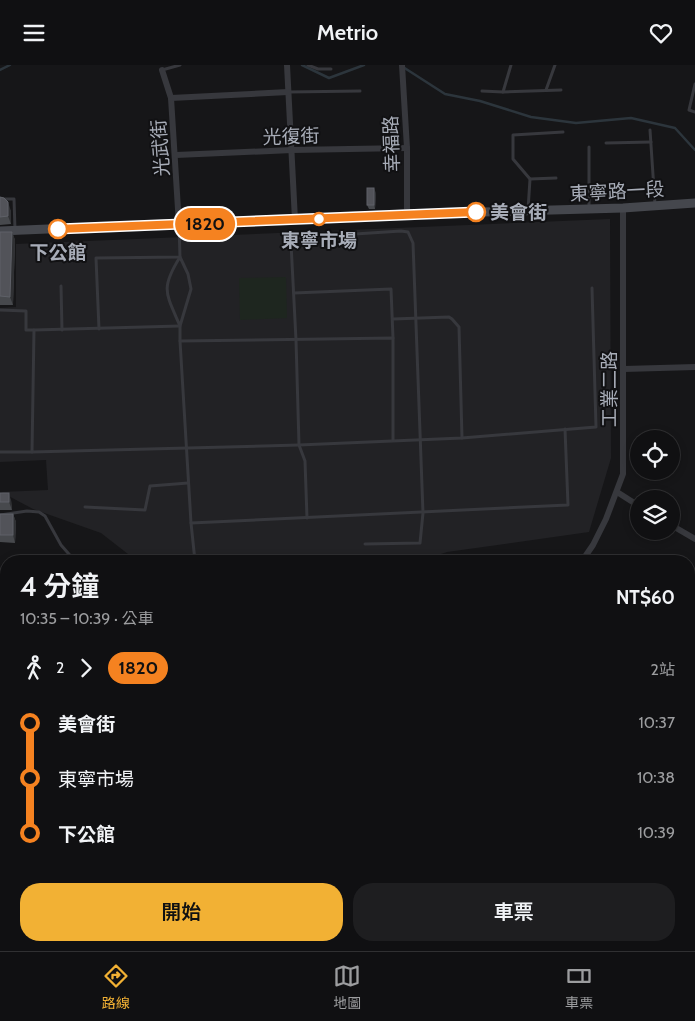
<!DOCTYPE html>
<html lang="zh-TW">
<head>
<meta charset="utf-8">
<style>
	body { margin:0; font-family:Cabin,"Noto Sans TC",sans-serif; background:#1e1e20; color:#f1f3f6; height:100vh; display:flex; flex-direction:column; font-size:19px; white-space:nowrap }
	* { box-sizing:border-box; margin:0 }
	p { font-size:16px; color:#9c9d9f }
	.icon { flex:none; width:28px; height:28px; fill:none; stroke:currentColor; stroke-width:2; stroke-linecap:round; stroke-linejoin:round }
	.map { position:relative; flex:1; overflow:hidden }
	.details { position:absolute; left:0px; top:490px; width:695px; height:396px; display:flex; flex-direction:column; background:#101012; border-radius:20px 20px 0 0; box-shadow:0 2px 8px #0003,0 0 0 1px #303032 }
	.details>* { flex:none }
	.badge { padding:0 10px; border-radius:16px; font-size:18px; line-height:32px }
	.fabs { position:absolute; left:630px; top:365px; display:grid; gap:10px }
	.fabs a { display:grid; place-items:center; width:50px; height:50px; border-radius:50%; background:#101012; box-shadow:0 2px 8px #0003,0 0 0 1px #303032; font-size:25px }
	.map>.badge { position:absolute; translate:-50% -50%; box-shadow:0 0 0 2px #fff }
	.legs { display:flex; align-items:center; gap:8px; height:55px; padding:0 20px; font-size:16px }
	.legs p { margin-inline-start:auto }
	.head { display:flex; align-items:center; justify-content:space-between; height:85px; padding:0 20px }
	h1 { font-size:28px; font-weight:600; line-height:38px }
	.primary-button { display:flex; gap:10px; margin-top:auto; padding:10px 20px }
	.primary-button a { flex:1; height:58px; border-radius:20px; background:#f2b134; color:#111; font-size:20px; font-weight:600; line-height:58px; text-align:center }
	.primary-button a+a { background:#1e1e20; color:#f1f3f6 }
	ul { padding:0 20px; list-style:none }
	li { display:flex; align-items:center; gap:18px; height:55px; font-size:19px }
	li i { display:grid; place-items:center; width:8px; height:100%; margin:0 6px; background:currentColor }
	li i::after { content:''; width:12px; height:12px; margin:-6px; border:4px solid; border-radius:50%; background:#101012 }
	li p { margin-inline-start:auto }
	li:first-child i { background:linear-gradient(#0000 50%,currentColor 0) }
	li:last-child i { background:linear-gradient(currentColor 50%,#0000 0) }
	header { display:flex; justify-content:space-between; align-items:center; height:65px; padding:0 20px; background:#101012; font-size:22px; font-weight:600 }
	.tabs { display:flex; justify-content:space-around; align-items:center; height:70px; border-top:1px solid #303032; background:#101012; font-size:14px; color:#9c9d9f }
	.tabs a { display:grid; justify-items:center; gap:2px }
	.tabs .on { color:#f2b134 }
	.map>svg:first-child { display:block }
</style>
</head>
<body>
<header><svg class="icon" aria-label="menu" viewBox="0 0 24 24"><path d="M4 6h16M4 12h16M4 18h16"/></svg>Metrio<svg class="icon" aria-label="heart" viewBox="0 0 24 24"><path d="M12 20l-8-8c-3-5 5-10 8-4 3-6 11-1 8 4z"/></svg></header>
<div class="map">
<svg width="695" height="886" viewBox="0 0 695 886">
	<rect width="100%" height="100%" fill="#161618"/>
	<polygon fill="#222225" points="610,154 611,393 589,467 447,487 420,496 137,496 101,468 33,444 1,427 48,425 46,395 0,397 0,243 16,242 16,179"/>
	<g fill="#1e261f">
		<polygon points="286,212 287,253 240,255 239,213"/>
		<polygon points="695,568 695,676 689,687 689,578"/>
	</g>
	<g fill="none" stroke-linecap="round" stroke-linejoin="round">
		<g stroke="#2c353c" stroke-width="2.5">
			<polyline points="302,0 329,13 364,0"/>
			<polyline points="403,2 445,29 480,36 531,52 576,58 631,53 675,63 695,85"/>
			<polyline points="0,5 10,0"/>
		</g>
		<g stroke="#37383d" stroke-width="3">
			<polyline points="308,0 318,4 331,4"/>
			<polyline points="511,0 503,27 561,25"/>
			<polyline points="162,5 180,0"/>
			<polyline points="695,19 689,45 695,47"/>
			<polyline points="546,25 555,0"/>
			<polyline points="482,26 503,27"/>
			<polyline points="289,27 360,26"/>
			<polyline points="650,65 655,140"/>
			<polyline points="606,78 651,77"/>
			<polyline points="589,82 589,143"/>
			<polyline points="530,114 556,113"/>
			<polyline points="0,134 14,134 15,165"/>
			<polyline points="528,145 530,114 513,94 513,70 563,67"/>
			<polyline points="61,221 62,265"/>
			<polyline points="294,228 391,224 393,273"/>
			<polyline points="0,245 26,246 26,265 34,265"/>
			<polyline points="180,261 34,265 32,387 299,380 462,373 459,262 452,254 449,252 393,254"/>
			<path d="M180,261C166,228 160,224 180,192L188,209L191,224L180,261V276L393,273V375"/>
			<polyline points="99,264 96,193 180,192 179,160"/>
			<polyline points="180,276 191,458 195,496"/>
			<polyline points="462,373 596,362 592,223"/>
			<polyline points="0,387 32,387"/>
			<polyline points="85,442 145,445 150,421 188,418"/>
			<polyline points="0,450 27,446 39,447 45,451 61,480 75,496"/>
			<polyline points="307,453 305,396 299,380 296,275 291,178 294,173 401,166 408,167 413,178 423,448 420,478 365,479"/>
			<polyline points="191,458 568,440 565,364"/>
			<polyline points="140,886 144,880"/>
		</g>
		<g stroke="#37383d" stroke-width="6">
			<polyline points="287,0 295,155"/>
			<polyline points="402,0 407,83 407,149"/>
			<polyline points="162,5 171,33 179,160"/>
			<polyline points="171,33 288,27"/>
			<polyline points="176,90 292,85 407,83"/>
			<polyline points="624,304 695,302"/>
			<polyline points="617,427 639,441"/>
			<polyline points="671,460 695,474"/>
			<polyline points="582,496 593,480 606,454 623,409 623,143"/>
			<polyline points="689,572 695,562"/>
			<polyline points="689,696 695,686"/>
			<polyline points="689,772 695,776"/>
		</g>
		<g stroke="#45474d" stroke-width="9">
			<polyline points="0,166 407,149 623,143 695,138"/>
			<polyline points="0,581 6,584"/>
			<polyline points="514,880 523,886"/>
		</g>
		<defs>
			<g id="rail">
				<polyline points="466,880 475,886"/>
				<polyline points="12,886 19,880"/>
			</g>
		</defs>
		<use href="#rail" stroke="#4a4c52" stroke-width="4.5"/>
		<use href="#rail" stroke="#111113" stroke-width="2.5" stroke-dasharray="8" stroke-linecap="butt"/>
	</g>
	<g fill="#47494d">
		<polygon points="376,128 375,144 369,144 367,140"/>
		<polygon points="0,132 11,146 11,159 0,160"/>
		<polygon points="0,167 12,167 15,175 13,240 0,240"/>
		<polygon points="0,428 11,435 12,445 0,445"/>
		<polygon points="0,449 13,449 16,457 15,478 0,477"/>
		<polygon points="0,602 6,606 6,641 0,637"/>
	</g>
	<g fill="#2f3033">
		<polygon points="374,123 376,128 375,144 374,140"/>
		<polygon points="8,137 11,146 11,159 8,151"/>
		<polygon points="12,167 15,175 13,240 10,232"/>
		<polygon points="9,428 11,435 12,445 9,437"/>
		<polygon points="13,449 16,457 15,478 13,470"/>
	</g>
	<g fill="#525359" stroke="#5f6168">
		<rect x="367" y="123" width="7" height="17"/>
		<polygon points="0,132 4,133 8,137 8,151 0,152"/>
		<polygon points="0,167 12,167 10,232 0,231"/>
		<rect x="0" y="428" width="9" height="9"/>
		<rect x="0" y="449" width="13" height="21"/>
		<polygon points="0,602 6,606 6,629 4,633 0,631"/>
	</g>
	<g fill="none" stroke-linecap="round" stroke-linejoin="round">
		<defs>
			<polyline id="line-1" points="58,164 476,147"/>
		</defs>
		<use href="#line-1" stroke="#fff" stroke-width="11"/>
		<use href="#line-1" stroke="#f58220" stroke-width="8"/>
	</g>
	<g fill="#fff" stroke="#f58220" stroke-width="2.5">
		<circle cx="476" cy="147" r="9"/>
		<circle cx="319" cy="154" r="6"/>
		<circle cx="58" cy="164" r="9"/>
	</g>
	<g text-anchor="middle" stroke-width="4" stroke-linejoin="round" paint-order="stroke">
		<g font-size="19" fill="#a8adb8" stroke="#111113">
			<text transform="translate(291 71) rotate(-2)" y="7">光復街</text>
			<text transform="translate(391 79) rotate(-92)" y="7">幸福路</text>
			<text transform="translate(160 83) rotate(-94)" y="7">光武街</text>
			<text transform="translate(617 126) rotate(-3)" y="7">東寧路一段</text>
			<text transform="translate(609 324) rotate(-90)" y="7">工業二路</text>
		</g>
		<g font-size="19" font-weight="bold" fill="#a8adb8" stroke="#111113">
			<text x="490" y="154" text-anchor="start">美會街</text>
			<text x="319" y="182">東寧市場</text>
			<text x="58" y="194">下公館</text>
		</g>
	</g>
</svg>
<div class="fabs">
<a><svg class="icon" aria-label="locate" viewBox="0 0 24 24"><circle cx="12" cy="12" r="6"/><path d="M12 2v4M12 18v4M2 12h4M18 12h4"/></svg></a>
<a><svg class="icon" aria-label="layers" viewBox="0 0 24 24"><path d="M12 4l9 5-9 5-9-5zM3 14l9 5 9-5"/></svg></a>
</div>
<b class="badge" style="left:205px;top:159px;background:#f58220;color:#111">1820</b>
<section class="details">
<div class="head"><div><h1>4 分鐘</h1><p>10:35 – 10:39 · 公車</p></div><b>NT$60</b></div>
<div class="legs"><svg class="icon" aria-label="walk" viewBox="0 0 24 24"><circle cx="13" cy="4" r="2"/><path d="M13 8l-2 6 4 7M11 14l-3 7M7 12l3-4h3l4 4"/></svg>2<svg class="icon" aria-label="forward" viewBox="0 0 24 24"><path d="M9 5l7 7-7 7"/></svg><b class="badge" style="background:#f58220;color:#111">1820</b><p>2站</p></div>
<ul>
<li><i style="color:#f58220"></i><b>美會街</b><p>10:37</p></li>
<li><i style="color:#f58220"></i><span>東寧市場</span><p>10:38</p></li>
<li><i style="color:#f58220"></i><b>下公館</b><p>10:39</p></li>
</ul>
<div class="primary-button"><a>開始</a><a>車票</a></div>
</section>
</div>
<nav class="tabs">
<a class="on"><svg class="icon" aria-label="directions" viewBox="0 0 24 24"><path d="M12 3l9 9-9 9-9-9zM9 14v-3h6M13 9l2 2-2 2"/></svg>路線</a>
<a><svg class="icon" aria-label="map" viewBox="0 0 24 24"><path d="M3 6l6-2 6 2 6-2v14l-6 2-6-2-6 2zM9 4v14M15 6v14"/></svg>地圖</a>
<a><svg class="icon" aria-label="tickets" viewBox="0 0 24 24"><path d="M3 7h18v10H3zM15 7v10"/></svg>車票</a>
</nav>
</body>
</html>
